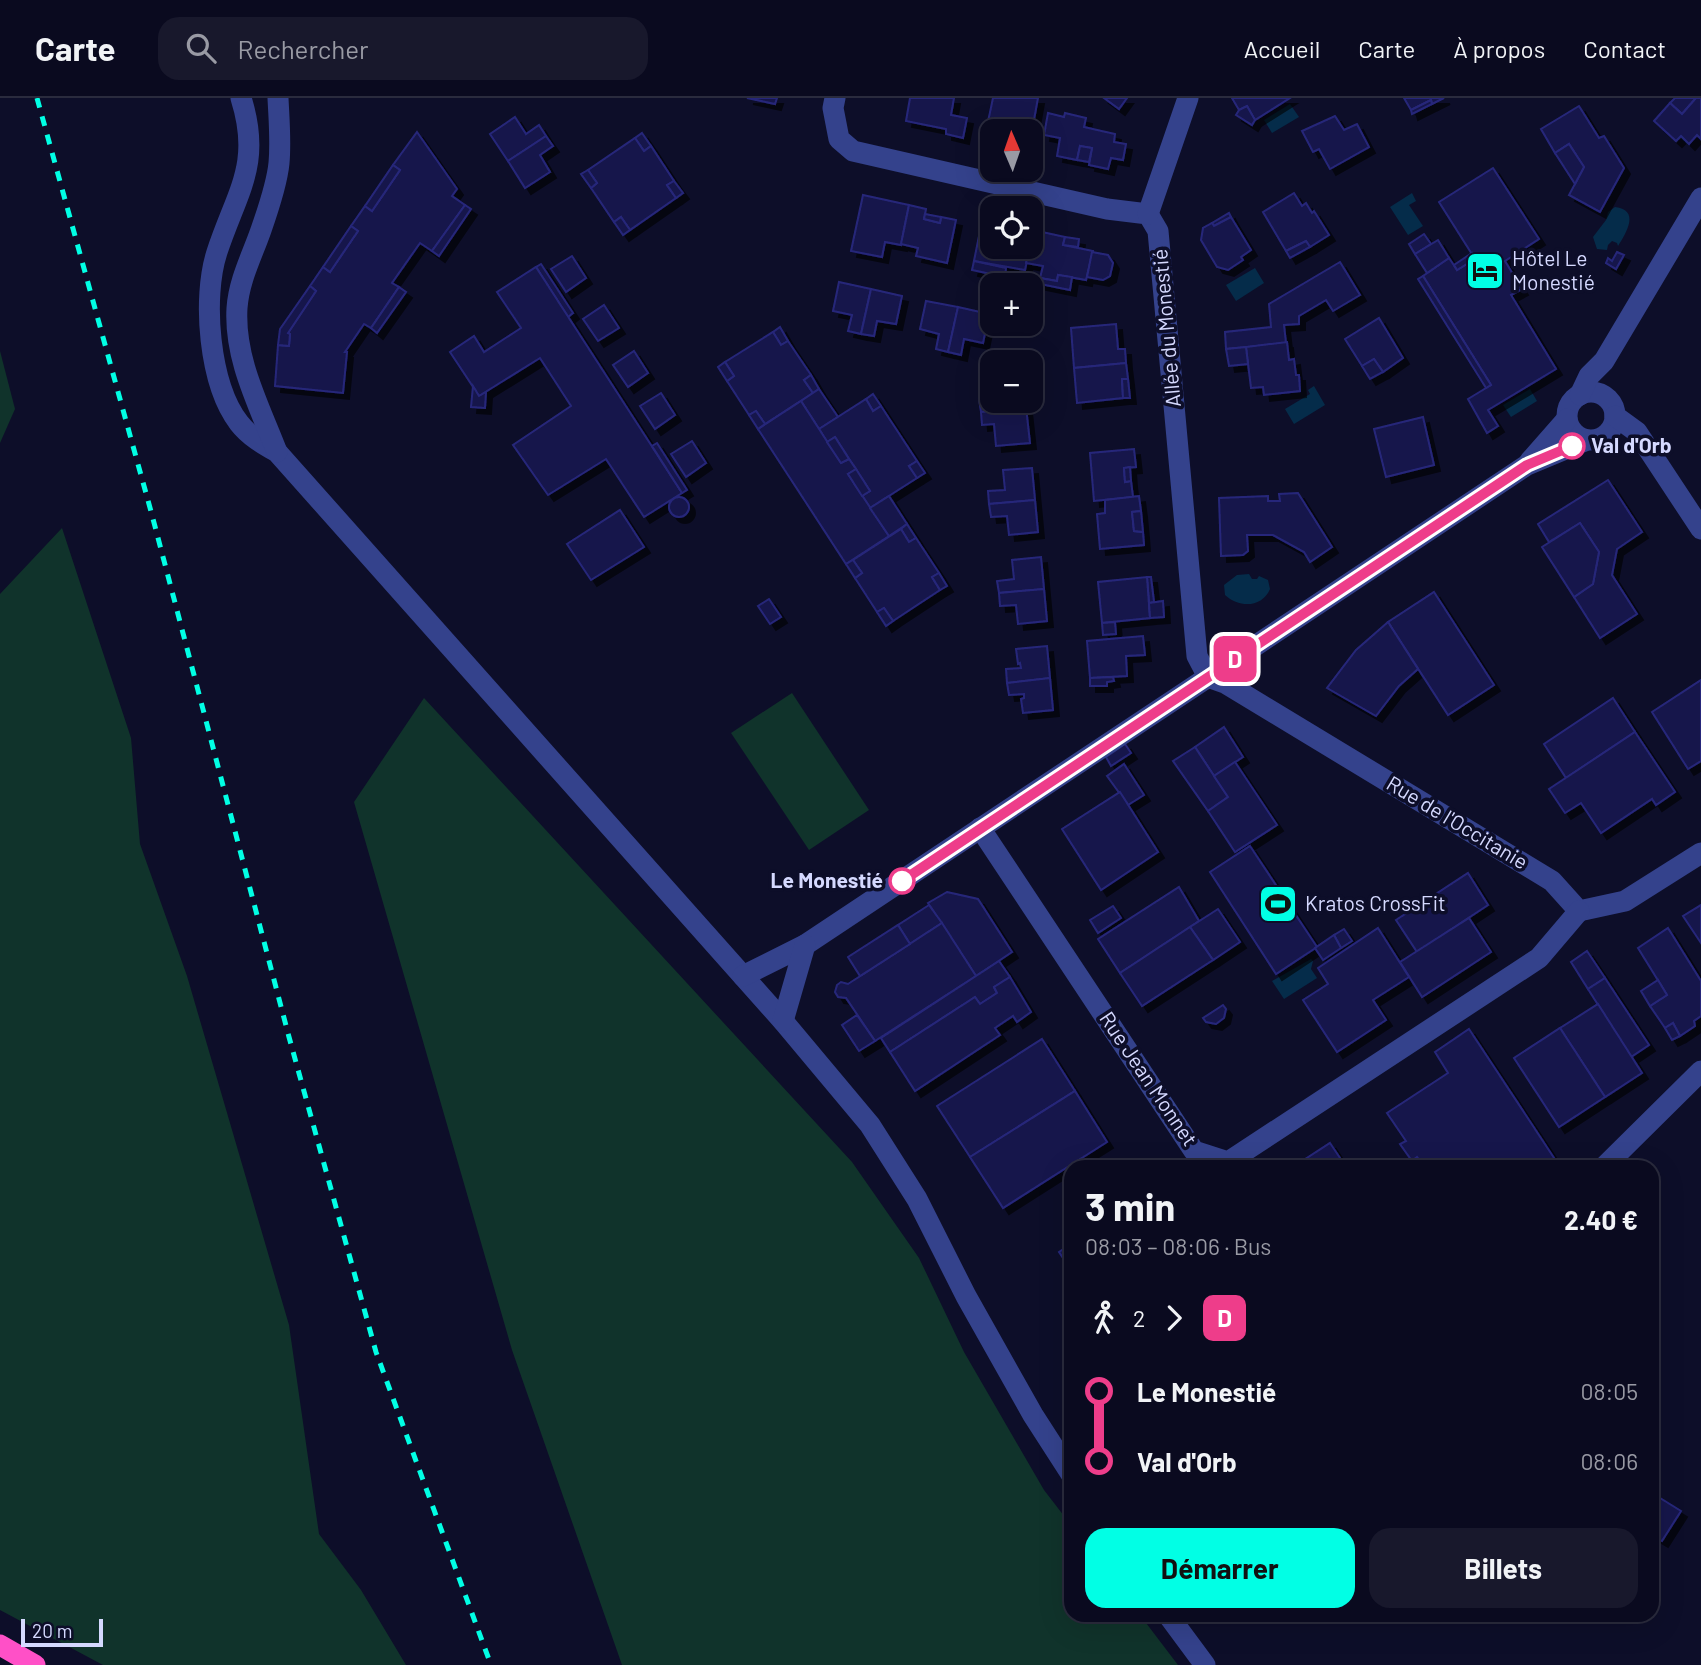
<!DOCTYPE html>
<html lang="fr">
<head>
<meta charset="utf-8">
<style>
	body { margin:0; font-family:Barlow,sans-serif; background:#18182c; color:#f1f3f6; height:100vh; display:flex; flex-direction:column; font-size:26px; white-space:nowrap }
	* { box-sizing:border-box; margin:0 }
	p { font-size:23px; color:#999aa4 }
	.icon { flex:none; width:38px; height:38px; fill:none; stroke:currentColor; stroke-width:2; stroke-linecap:round; stroke-linejoin:round }
	.map { position:relative; flex:1; overflow:hidden }
	.details { position:absolute; left:1064px; top:1062px; width:595px; height:462px; display:flex; flex-direction:column; background:#0a0a1f; border-radius:21px; box-shadow:0 7px 28px #0002,0 0 0 2px #2a2b3d }
	.details>* { flex:none }
	.badge { padding:0 14px; border-radius:10px; font-size:24px; line-height:46px }
	.needle { width:46px; rotate:358deg }
	.fabs { position:absolute; left:980px; top:21px; display:grid; gap:14px }
	.fabs a { display:grid; place-items:center; width:63px; height:63px; border-radius:14px; background:#0a0a1f; box-shadow:0 7px 28px #0002,0 0 0 2px #2a2b3d; font-size:35px }
	.scale { position:absolute; left:21px; bottom:18px; width:82px; box-sizing:border-box; padding-left:7px; border:4px solid #d5d9ff; border-top:0; font-size:19px; line-height:24px; white-space:nowrap; color:#d5d9ff; -webkit-text-stroke:5px #0d0e29; paint-order:stroke }
	.map>.badge { position:absolute; translate:-50% -50%; box-shadow:0 0 0 4px #fff }
	.legs { display:flex; align-items:center; gap:10px; height:77px; padding:0 21px; font-size:23px }
	.legs p { margin-inline-start:auto }
	.overview { display:flex; align-items:center; justify-content:space-between; height:119px; padding:0 21px }
	h1 { font-size:38px; font-weight:700; line-height:52px }
	.primary-button { display:flex; gap:14px; margin-top:auto; padding:14px 21px }
	.primary-button a { flex:1; height:80px; border-radius:21px; background:#01ffe5; color:#111; font-size:28px; font-weight:700; line-height:80px; text-align:center }
	.primary-button a+a { background:#18182c; color:#f1f3f6 }
	ul { padding:0 21px; list-style:none }
	li { display:flex; align-items:center; gap:24px; height:70px; font-size:26px }
	li i { display:grid; place-items:center; width:10px; height:100%; margin:0 9px; background:currentColor }
	li i::after { content:''; width:18px; height:18px; margin:-9px; border:5px solid; border-radius:50%; background:#0a0a1f }
	li p { margin-inline-start:auto }
	li:first-child i { background:linear-gradient(#0000 50%,currentColor 0) }
	li:last-child i { background:linear-gradient(currentColor 50%,#0000 0) }
	header { display:flex; align-items:center; gap:42px; box-sizing:border-box; height:98px; padding:0 35px; background:#0a0a1f; border-bottom:2px solid #2a2b3d }
	header strong { font-size:33px }
	nav { display:flex; gap:38px; margin-inline-start:auto; font-size:24px }
	.search { width:490px; height:63px; background:#18182c; display:flex; align-items:center; gap:18px; box-sizing:border-box; padding:0 24px; border-radius:21px; color:#999aa4; font-size:26px }
	.map>svg:first-child { display:block }
</style>
</head>
<body>
<header>
<strong>Carte</strong>
<div class="search"><svg class="icon" aria-label="search" viewBox="0 0 24 24"><circle cx="10" cy="10" r="6"/><path d="M15 15l6 6"/></svg>Rechercher</div>
<nav><a>Accueil</a><a>Carte</a><a>À propos</a><a>Contact</a></nav>
</header>
<div class="map">
<svg width="1701" height="1567" viewBox="0 0 1701 1567">
	<defs>
		<filter id="shadow"><feDropShadow dx="6" dy="6" stdDeviation="0" flood-color="#0009"/></filter>
	</defs>
	<rect width="100%" height="100%" fill="#0d0e29"/>
	<g fill="#10332b">
		<polygon points="0,253 15,311 0,345"/>
		<polygon points="62,430 131,640 140,746 187,878 289,1227 319,1436 361,1492 406,1567 103,1567 0,1512 0,496"/>
		<polygon points="792,595 869,712 809,752 731,635"/>
		<polygon points="424,600 852,1064 919,1160 964,1254 1044,1392 1071,1427 1071,1517 1140,1517 1178,1567 622,1567 512,1252 354,704"/>
	</g>
	<g fill="#052c4a">
		<polygon points="1290,6 1299,19 1272,35 1264,22"/>
		<polygon points="1412,95 1416,103 1409,107 1423,128 1408,137 1390,109"/>
		<path d="M1615,109C1640,112 1627,134 1618,148L1617,145L1612,143L1608,147L1607,152L1597,151L1593,139L1606,122L1608,114Z"/>
		<polygon points="1255,170 1264,185 1236,203 1226,187"/>
		<polygon points="1314,288 1325,307 1294,326 1285,311 1310,296 1308,292"/>
		<polygon points="1530,291 1537,303 1511,319 1503,307"/>
		<path d="M1249,476L1252,481H1257L1259,478L1268,482L1270,491C1262,510 1239,510 1225,497L1224,487L1237,477Z"/>
		<polygon points="1311,861 1313,863 1311,871 1317,880 1284,901 1272,883"/>
	</g>
	<g fill="#17174c" stroke="#27287a" stroke-width="2" filter="url(#shadow)">
		<polygon points="747,0 777,0 775,6"/>
		<polygon points="910,0 954,0 951,17 967,20 963,40 946,36 946,31 906,23"/>
		<polygon points="993,0 1038,0 1031,38 1031,33 992,33 992,39 985,38"/>
		<polygon points="1104,0 1127,0 1119,11"/>
		<polygon points="1232,0 1290,0 1255,22 1247,8 1239,12"/>
		<polygon points="1404,0 1444,0 1432,6 1431,2 1411,12"/>
		<polygon points="1675,0 1696,0 1682,16 1670,5"/>
		<polygon points="1696,0 1701,0 1701,41 1697,37 1689,46 1681,38 1676,43 1654,23 1670,5 1682,16"/>
		<polygon points="1431,2 1432,6 1412,16 1411,12"/>
		<polygon points="1247,8 1255,22 1252,27 1236,17 1239,12"/>
		<polygon points="1579,8 1599,40 1604,38 1624,70 1600,114 1569,97 1584,69 1569,46 1555,55 1541,31"/>
		<polygon points="1048,15 1064,19 1065,15 1086,20 1084,29 1115,36 1114,44 1126,46 1123,62 1111,60 1108,71 1089,67 1092,50 1080,48 1077,62 1057,58 1060,40 1044,37"/>
		<polygon points="1335,18 1344,32 1357,26 1369,49 1330,71 1319,51 1313,54 1302,33"/>
		<polygon points="515,19 526,36 539,27 546,38 508,63 490,36"/>
		<polygon points="417,34 457,91 452,98 465,107 432,153 420,145 392,185 399,189 371,230 364,226 345,254 347,254 343,295 275,288 278,247 289,248 290,236 288,235 316,193 310,188 323,169 330,174 358,133 351,128 365,108 372,113 400,72 393,67"/>
		<polygon points="642,35 651,48 644,53 635,40"/>
		<polygon points="546,38 553,48 540,57 550,74 525,90 508,63"/>
		<polygon points="635,40 644,53 651,48 674,83 667,87 676,100 630,132 621,119 614,124 591,90 597,85 588,72"/>
		<polygon points="1569,46 1584,69 1575,86 1555,55"/>
		<polygon points="1080,48 1092,50 1089,64 1077,62"/>
		<polygon points="393,67 400,72 372,113 365,108"/>
		<polygon points="1493,70 1539,141 1505,163 1522,191 1511,197 1556,271 1488,312 1498,328 1487,335 1468,301 1491,287 1423,178 1449,160 1457,172 1475,161 1439,104"/>
		<polygon points="588,72 597,85 591,90 581,76"/>
		<polygon points="674,83 683,95 676,100 667,87"/>
		<polygon points="1294,95 1302,108 1306,105 1312,115 1314,113 1329,137 1310,149 1306,143 1286,153 1263,114"/>
		<polygon points="863,97 909,107 901,147 885,144 882,159 851,153"/>
		<polygon points="465,107 471,111 439,158 432,153"/>
		<polygon points="909,107 926,111 924,121 940,125 941,119 956,122 947,165 916,158 918,150 901,146"/>
		<polygon points="1229,115 1231,119 1214,128 1212,125"/>
		<polygon points="925,116 941,119 940,125 924,121"/>
		<polygon points="621,119 630,132 623,137 614,124"/>
		<polygon points="1231,119 1251,152 1241,159 1243,162 1228,172 1217,169 1201,142 1203,130 1212,125 1214,128"/>
		<polygon points="351,128 358,133 330,174 323,169"/>
		<polygon points="981,128 992,131 992,149 1030,149 1025,172 974,163"/>
		<polygon points="1033,132 1065,139 1063,147 1093,153 1086,182 1058,177 1057,183 1040,180 1043,168 1026,165"/>
		<polygon points="1424,136 1431,146 1415,156 1409,146"/>
		<polygon points="1065,139 1079,141 1078,149 1063,147"/>
		<polygon points="1438,142 1449,160 1427,175 1415,156"/>
		<polygon points="1306,143 1310,149 1290,160 1286,153"/>
		<polygon points="1092,154 1108,157 1113,165 1110,178 1103,182 1087,179"/>
		<polygon points="1617,154 1624,157 1616,171 1606,165 1608,160 1612,163"/>
		<polygon points="1472,155 1475,161 1457,172 1454,167"/>
		<polygon points="572,158 586,180 566,194 551,171"/>
		<polygon points="974,163 1006,170 1005,179 972,172"/>
		<polygon points="1340,164 1360,197 1333,213 1326,202 1299,218 1299,226 1284,227 1286,245 1226,251 1225,234 1271,229 1269,206"/>
		<polygon points="541,166 573,215 568,219 536,169"/>
		<polygon points="536,169 682,395 644,419 606,361 548,397 513,347 571,308 540,260 479,298 450,254 474,238 484,254 521,230 497,194"/>
		<polygon points="1058,177 1072,179 1070,192 1040,186 1040,180 1057,183"/>
		<polygon points="1423,178 1491,287 1486,290 1418,181"/>
		<polygon points="839,184 871,191 861,236 848,233 852,217 833,213"/>
		<polygon points="310,188 316,193 288,235 290,236 289,248 278,247 280,231"/>
		<polygon points="399,189 406,194 377,235 371,230"/>
		<polygon points="871,191 902,198 896,226 877,223 874,238 861,236"/>
		<polygon points="926,203 958,209 948,254 936,251 939,236 920,231"/>
		<polygon points="604,207 619,230 598,243 583,221"/>
		<polygon points="958,209 989,216 983,245 964,241 961,257 948,254"/>
		<polygon points="1379,220 1403,260 1383,274 1374,261 1362,268 1345,241"/>
		<polygon points="1116,226 1118,251 1125,251 1126,265 1074,270 1071,230"/>
		<polygon points="780,229 788,243 781,247 773,234"/>
		<polygon points="773,234 781,247 788,243 811,277 804,282 813,295 765,326 756,313 749,317 727,283 734,278 725,264"/>
		<polygon points="1287,244 1289,262 1294,261 1296,277 1299,277 1300,293 1264,297 1263,289 1251,290 1246,249"/>
		<polygon points="1246,249 1248,266 1229,268 1226,251"/>
		<polygon points="634,253 648,275 628,289 613,267"/>
		<polygon points="1374,261 1383,274 1370,281 1362,268"/>
		<polygon points="725,264 734,278 727,283 718,269"/>
		<polygon points="1126,265 1128,281 1122,281 1123,300 1077,305 1074,270"/>
		<polygon points="811,277 819,291 813,295 804,282"/>
		<polygon points="989,277 992,277 992,303 1025,303 1026,309 981,314 979,301 991,300"/>
		<polygon points="1122,281 1128,281 1130,300 1123,300"/>
		<polygon points="473,288 479,298 486,294 485,310 471,309"/>
		<polygon points="819,291 838,319 819,331 801,303"/>
		<polygon points="661,295 675,317 655,331 640,308"/>
		<polygon points="873,296 881,308 873,313 866,301"/>
		<polygon points="866,301 873,313 881,308 917,363 909,368 917,380 870,410 862,398 870,393 835,339 827,344 819,331"/>
		<polygon points="801,303 841,365 849,361 856,371 848,376 889,438 846,466 758,331"/>
		<polygon points="1026,309 1030,345 996,348 994,326 982,327 981,314"/>
		<polygon points="756,313 765,326 758,331 749,317"/>
		<polygon points="1423,319 1434,367 1386,379 1374,331"/>
		<polygon points="835,339 849,361 841,365 827,344"/>
		<polygon points="692,343 706,365 686,379 671,356"/>
		<polygon points="657,345 687,392 682,395 652,348"/>
		<polygon points="1134,351 1136,369 1124,370 1125,384 1131,383 1133,399 1094,403 1090,355"/>
		<polygon points="917,363 925,375 917,380 909,368"/>
		<polygon points="1130,369 1131,383 1125,384 1124,370"/>
		<polygon points="1032,370 1035,402 989,406 988,393 1005,392 1003,372"/>
		<polygon points="856,371 870,393 862,398 848,376"/>
		<polygon points="1608,382 1642,434 1617,451 1612,477 1637,516 1600,540 1574,499 1593,486 1599,454 1580,425 1549,444 1538,426"/>
		<polygon points="1298,395 1332,449 1310,464 1304,454 1273,437 1247,437 1248,453 1243,457 1221,458 1219,400 1268,398 1268,403 1280,403 1279,396"/>
		<polygon points="889,398 907,426 889,438 870,410"/>
		<polygon points="1139,398 1141,413 1132,414 1134,433 1143,434 1144,447 1100,451 1097,416 1105,415 1105,402"/>
		<circle cx="679" cy="409" r="10"/>
		<polygon points="1035,402 1038,434 1009,437 1007,418 991,419 989,406"/>
		<polygon points="620,412 644,449 591,482 567,446"/>
		<polygon points="1141,413 1143,434 1134,433 1132,414"/>
		<polygon points="1580,425 1599,454 1593,486 1574,499 1542,449"/>
		<polygon points="907,426 916,440 909,444 901,431"/>
		<polygon points="901,431 909,444 916,440 939,475 932,479 940,492 893,523 884,510 877,514 855,480 862,475 853,462"/>
		<polygon points="1041,459 1044,491 999,495 997,483 1014,481 1012,462"/>
		<polygon points="853,462 862,475 855,480 846,466"/>
		<polygon points="939,475 947,488 940,492 932,479"/>
		<polygon points="1147,479 1151,479 1154,504 1149,505"/>
		<polygon points="1147,479 1150,520 1102,525 1098,484"/>
		<polygon points="1044,491 1047,523 1018,526 1016,507 1000,508 999,495"/>
		<polygon points="1434,494 1494,587 1448,617 1388,524"/>
		<polygon points="769,501 781,519 770,526 758,508"/>
		<polygon points="1163,503 1164,519 1150,520 1149,505"/>
		<polygon points="884,510 893,523 886,528 877,514"/>
		<polygon points="1115,524 1116,536 1103,537 1102,525"/>
		<polygon points="1388,524 1418,571 1399,588 1376,618 1327,590 1356,552"/>
		<polygon points="1143,538 1145,557 1126,558 1127,578 1090,580 1087,543"/>
		<polygon points="1047,548 1050,580 1007,585 1006,571 1021,570 1020,565 1018,566 1016,551"/>
		<polygon points="1113,579 1114,583 1107,584 1107,588 1090,588 1090,580"/>
		<polygon points="1050,580 1053,612 1023,615 1021,601 1024,600 1024,596 1009,597 1007,585"/>
		<polygon points="1701,582 1701,663 1688,671 1652,614"/>
		<polygon points="1613,600 1635,634 1566,680 1544,646"/>
		<polygon points="1224,629 1243,659 1214,678 1195,649"/>
		<polygon points="1635,634 1675,694 1656,707 1652,701 1601,735 1581,705 1565,715 1549,691"/>
		<polygon points="1125,646 1131,655 1111,668 1106,659"/>
		<polygon points="1195,649 1228,699 1208,713 1173,663"/>
		<polygon points="1235,664 1277,727 1235,754 1208,713 1228,699 1214,678"/>
		<polygon points="1124,666 1144,697 1128,707 1107,678"/>
		<polygon points="1120,694 1158,754 1101,792 1062,731"/>
		<polygon points="1250,748 1317,849 1276,876 1210,774"/>
		<polygon points="1468,775 1488,807 1417,854 1396,822"/>
		<polygon points="1179,789 1199,823 1120,875 1098,841"/>
		<polygon points="947,794 978,801 1012,854 976,878 928,805"/>
		<polygon points="929,807 942,825 910,846 898,827"/>
		<polygon points="1701,807 1701,845 1683,818"/>
		<polygon points="1113,808 1121,820 1098,835 1090,822"/>
		<polygon points="1218,811 1240,844 1213,862 1190,829"/>
		<polygon points="1469,820 1491,854 1422,899 1400,864"/>
		<polygon points="942,825 976,878 875,943 846,900 838,899 835,894 837,887 841,884 848,886"/>
		<polygon points="898,827 910,846 860,878 848,859"/>
		<polygon points="1190,829 1213,862 1142,908 1120,875"/>
		<polygon points="1378,830 1409,879 1373,902 1386,922 1337,954 1303,902 1328,886 1318,870"/>
		<polygon points="1668,830 1701,883 1701,918 1694,923 1695,928 1680,938 1673,925 1665,930 1650,908 1667,897 1638,850"/>
		<polygon points="1344,831 1352,843 1341,850 1334,837"/>
		<polygon points="1334,837 1341,850 1323,862 1315,850"/>
		<polygon points="1587,853 1605,880 1588,891 1571,864"/>
		<polygon points="999,863 1010,879 994,889 997,895 980,906 975,899 890,954 881,940"/>
		<polygon points="1010,879 1031,914 1017,924 1013,918 995,930 1000,937 915,993 890,954 975,899 980,906 997,895 994,889"/>
		<polygon points="1605,880 1649,947 1631,959 1588,891"/>
		<polygon points="1658,882 1667,897 1650,908 1641,893"/>
		<polygon points="1598,906 1642,975 1605,999 1560,930"/>
		<polygon points="1223,907 1226,911 1224,920 1216,926 1206,924 1203,920"/>
		<polygon points="857,917 875,943 859,953 842,927"/>
		<polygon points="1673,925 1680,938 1672,942 1665,930"/>
		<polygon points="1560,930 1605,999 1559,1029 1514,960"/>
		<polygon points="1469,931 1560,1069 1424,1069 1417,1059 1412,1063 1400,1046 1406,1043 1387,1015 1448,975 1435,954"/>
		<polygon points="1042,941 1075,993 970,1059 937,1008"/>
		<polygon points="1075,993 1107,1044 1003,1110 970,1059"/>
		<polygon points="1330,1045 1346,1069 1293,1069"/>
		<polygon points="1071,1146 1071,1172 1059,1154"/>
		<polygon points="1652,1395 1681,1413 1662,1443 1652,1437"/>
	</g>
	<g fill="none" stroke-linecap="round" stroke-linejoin="round">
		<g stroke="#34428c" stroke-width="21">
			<path d="M241,0C262,67 237,93 217,154C202,200 209,286 239,325C249,338 263,346 277,354L783,923L870,1027L917,1101L966,1198L1033,1317L1071,1376"/>
			<polyline points="835,0 833,10 839,41 853,53 1107,111 1148,116 1158,133 1197,558 1208,579 1225,585 1552,783 1579,813 1625,803 1701,755"/>
			<polyline points="1148,116 1188,0"/>
			<circle cx="1591" cy="318" r="24"/>
			<polyline points="1580,297 1589,278 1604,263 1701,100"/>
			<polyline points="1615,318 1637,334 1701,431"/>
			<path d="M277,354C259,307 234,261 237,210C239,182 252,158 261,132C268,112 277,86 279,65C281,43 279,22 278,0"/>
			<polyline points="1530,363 1567,321"/>
			<polyline points="980,730 1194,1053 1228,1064 1539,860 1579,813"/>
			<polyline points="743,878 805,847 1527,367 1587,342"/>
			<polyline points="783,923 805,847"/>
			<polyline points="1604,1069 1701,973"/>
			<polyline points="1168,1517 1205,1567"/>
		</g>
		<polyline stroke="#ff50c7" stroke-width="21" points="0,1547 35,1567"/>
		<polyline stroke="#01ffe5" stroke-width="5" stroke-dasharray="10 9" stroke-linecap="butt" points="37,0 152,417 289,939 376,1254 491,1567"/>
	</g>
	<g fill="none" stroke-linecap="round" stroke-linejoin="round">
		<defs>
			<polyline id="line-1" points="902,783 1527,367 1572,348"/>
		</defs>
		<use href="#line-1" stroke="#fff" stroke-width="16"/>
		<use href="#line-1" stroke="#ee3d8a" stroke-width="10"/>
	</g>
	<defs>
		<symbol id="hotel-square" viewBox="-11 -11 22 22"><rect x="-9" y="-9" width="18" height="18" rx="4" fill="#01ffe5" stroke="#0d0e29"/><path d="M-6-4.5h1.5V1H6V5H4.5V3h-9V5H-6ZM-4 0a1.8 1.8 0 1 1 3.6 0ZM.5 0V-2.5h3Q6-2.5 6 0Z" fill="#111"/></symbol>
		<symbol id="stadium-square" viewBox="-11 -11 22 22"><rect x="-9" y="-9" width="18" height="18" rx="4" fill="#01ffe5" stroke="#0d0e29"/><path d="M0-5a6.5 5 0 1 0 0 10a6.5 5 0 1 0 0-10ZM-3.5-1.8h7v3.6h-7Z" fill="#111"/></symbol>
	</defs>
	<g fill-rule="evenodd">
		<use href="#hotel-square" x="1463" y="151" width="44" height="44"/>
		<use href="#stadium-square" x="1256" y="784" width="44" height="44"/>
	</g>
	<g fill="#fff" stroke="#ee3d8a" stroke-width="3.5">
		<circle cx="1572" cy="348" r="12"/>
		<circle cx="902" cy="783" r="12"/>
	</g>
	<g text-anchor="middle" stroke-width="7" stroke-linejoin="round" paint-order="stroke">
		<g font-size="21" fill="#d5d9ff" stroke="#0d0e29" text-anchor="start">
			<text x="1512" y="168">Hôtel Le<tspan x="1512" dy="24">Monestié</tspan></text>
			<text x="1305" y="813">Kratos CrossFit</text>
		</g>
		<g font-size="21" fill="#d5d9ff" stroke="#0d0e29">
			<text transform="translate(1167 230) rotate(-95)" y="7">Allée du Monestié</text>
			<text transform="translate(1457 725) rotate(31)" y="7">Rue de l'Occitanie</text>
			<text transform="translate(1148 981) rotate(56)" y="7">Rue Jean Monnet</text>
		</g>
		<g font-size="21" font-weight="bold" fill="#d5d9ff" stroke="#0d0e29" text-anchor="start">
			<text x="1591" y="355">Val d'Orb</text>
			<text x="883" y="790" text-anchor="end">Le Monestié</text>
		</g>
	</g>
</svg>
<div class="fabs">
<a><svg class="needle" viewBox="-14 -14 28 28"><path d="M0-13l5 13h-10z" fill="#e53935"/><path d="M0 13l5-13h-10z" fill="#999aa4"/></svg></a>
<a><svg class="icon" aria-label="locate" viewBox="0 0 24 24"><circle cx="12" cy="12" r="6"/><path d="M12 2v4M12 18v4M2 12h4M18 12h4"/></svg></a>
<a>+</a>
<a>−</a>
</div>
<div class="scale">20 m</div>
<b class="badge" style="left:1235px;top:561px;background:#ee3d8a;color:#fff">D</b>
<section class="details">
<div class="overview"><div><h1>3 min</h1><p>08:03 – 08:06 · Bus</p></div><b>2.40 €</b></div>
<div class="legs"><svg class="icon" aria-label="walk" viewBox="0 0 24 24"><circle cx="13" cy="4" r="2"/><path d="M13 8l-2 6 4 7M11 14l-3 7M7 12l3-4h3l4 4"/></svg>2<svg class="icon" aria-label="forward" viewBox="0 0 24 24"><path d="M9 5l7 7-7 7"/></svg><b class="badge" style="background:#ee3d8a;color:#fff">D</b></div>
<ul>
<li><i style="color:#ee3d8a"></i><b>Le Monestié</b><p>08:05</p></li>
<li><i style="color:#ee3d8a"></i><b>Val d'Orb</b><p>08:06</p></li>
</ul>
<div class="primary-button"><a>Démarrer</a><a>Billets</a></div>
</section>
</div>
</body>
</html>
